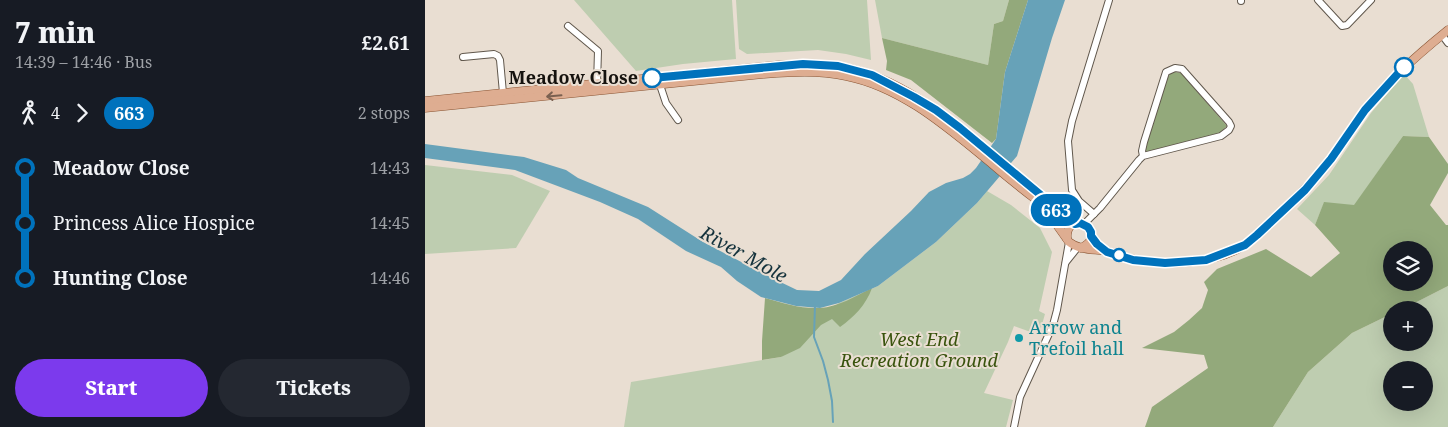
<!DOCTYPE html>
<html lang="en">
<head>
<meta charset="utf-8">
<style>
	body { margin:0; font-family:"Noto Serif",serif; background:#242831; color:#f1f3f6; height:100vh; display:flex; flex-direction:column; font-size:19px; white-space:nowrap }
	* { box-sizing:border-box; margin:0 }
	p { font-size:16px; color:#9ea1a6 }
	.icon { flex:none; width:28px; height:28px; fill:none; stroke:currentColor; stroke-width:2; stroke-linecap:round; stroke-linejoin:round }
	.map { position:relative; flex:1; overflow:hidden }
	.sheet { display:flex; flex-direction:column; background:#171b24; width:425px }
	.sheet>* { flex:none }
	.badge { padding:0 10px; border-radius:16px; font-size:18px; line-height:32px }
	.fabs { position:absolute; left:958px; top:241px; display:grid; gap:10px }
	.fabs a { display:grid; place-items:center; width:50px; height:50px; border-radius:50%; background:#171b24; box-shadow:0 5px 20px #0002; font-size:25px }
	.map>.badge { position:absolute; translate:-50% -50%; box-shadow:0 0 0 2px #fff }
	.legs { display:flex; align-items:center; gap:8px; height:55px; padding:0 15px; font-size:16px }
	.legs p { margin-inline-start:auto }
	.headline { display:flex; align-items:center; justify-content:space-between; height:85px; padding:0 15px }
	h1 { font-size:28px; font-weight:800; line-height:38px }
	.primary-button { display:flex; gap:10px; margin-top:auto; padding:10px 15px }
	.primary-button a { flex:1; height:58px; border-radius:30px; background:#7c3aed; color:#fff; font-size:20px; font-weight:800; line-height:58px; text-align:center }
	.primary-button a+a { background:#242831; color:#f1f3f6 }
	ul { padding:0 15px; list-style:none }
	li { display:flex; align-items:center; gap:18px; height:55px; font-size:19px }
	li i { display:grid; place-items:center; width:8px; height:100%; margin:0 6px; background:currentColor }
	li i::after { content:''; width:12px; height:12px; margin:-6px; border:4px solid; border-radius:50%; background:#171b24 }
	li p { margin-inline-start:auto }
	li:first-child i { background:linear-gradient(#0000 50%,currentColor 0) }
	li:last-child i { background:linear-gradient(currentColor 50%,#0000 0) }
	main { display:flex; flex:1; min-height:0 }
	.map>svg:first-child { display:block }
</style>
</head>
<body>
<main>
<section class="sheet">
<div class="headline"><div><h1>7 min</h1><p>14:39 – 14:46 · Bus</p></div><b>£2.61</b></div>
<div class="legs"><svg class="icon" aria-label="walk" viewBox="0 0 24 24"><circle cx="13" cy="4" r="2"/><path d="M13 8l-2 6 4 7M11 14l-3 7M7 12l3-4h3l4 4"/></svg>4<svg class="icon" aria-label="forward" viewBox="0 0 24 24"><path d="M9 5l7 7-7 7"/></svg><b class="badge" style="background:#0072bc;color:#fff">663</b><p>2 stops</p></div>
<ul>
<li><i style="color:#0072bc"></i><b>Meadow Close</b><p>14:43</p></li>
<li><i style="color:#0072bc"></i><span>Princess Alice Hospice</span><p>14:45</p></li>
<li><i style="color:#0072bc"></i><b>Hunting Close</b><p>14:46</p></li>
</ul>
<div class="primary-button"><a>Start</a><a>Tickets</a></div>
</section>
<div class="map">
<svg width="1023" height="427" viewBox="0 0 1023 427">
	<rect width="100%" height="100%" fill="#e9ded2"/>
	<g fill="#becdb0" fill-rule="evenodd">
		<polygon points="149,0 307,0 311,59 258,64 211,71"/>
		<polygon points="311,0 442,0 446,60 421,54 393,50 322,54 314,49"/>
		<polygon points="450,0 584,0 578,21 569,24 563,65 457,38"/>
		<polygon points="979,74 988,84 1004,137 978,136 929,206 899,203 890,225 872,209 904,175 946,113"/>
		<polygon points="0,165 87,175 125,191 91,248 0,254"/>
		<polygon points="562,191 586,205 615,228 627,252 614,311 620,314 614,335 589,326 583,342 559,393 588,400 581,427 199,427 206,382 356,357 414,303 453,286 511,242 552,203"/>
		<path d="M1023,286V427H848L883,372L927,333L966,314V342H999V310H976ZM966,370H999V402H966Z"/>
	</g>
	<g fill="#93a97b" fill-rule="evenodd">
		<polygon points="584,0 603,0 580,72 571,139 567,143 486,80 461,70 462,61 457,38 563,65 569,24 578,21"/>
		<polygon points="750,72 756,73 802,126 794,134 721,153 720,149 742,78 746,73"/>
		<path d="M978,136L1004,137L1023,164V173L1005,205L1021,225H1023V286L976,310H966V314L927,333L883,372L848,427H720L727,407L783,368L779,355L717,348L749,332L764,320L777,308L783,290L779,282L792,269L841,249L886,277L915,253L890,225L899,202L929,205ZM966,250H999V282H966Z"/>
		<path d="M447,288C441,305 429,317 415,327L407,319L396,325L375,348L356,357L337,360V341L340,298C358,303 376,309 395,308C413,307 431,296 447,288Z"/>
	</g>
	<polygon fill="#67a2b8" points="603,0 640,0 627,38 592,156 552,203 511,242 453,286 414,303 395,308 371,306 336,297 312,281 296,267 261,251 213,219 175,202 90,170 0,158 0,144 99,157 141,170 153,178 223,207 278,242 345,277 372,290 394,291 416,280 440,254 486,211 504,192 521,183 538,178 545,174 551,168 571,139 580,72"/>
	<g fill="none" stroke-linecap="round" stroke-linejoin="round">
		<polyline stroke="#67a2b8" stroke-width="2" points="390,305 389,337 398,361 403,380 407,401 408,422"/>
		<defs>
			<g id="minor">
				<polyline points="816,0 816,1"/>
				<polyline points="893,0 917,26 922,25 946,0"/>
				<polyline points="143,26 173,51 172,84"/>
				<polyline points="1017,35 1023,43"/>
				<polyline points="38,57 69,54 73,56 75,60 78,93"/>
				<polyline points="235,85 241,103 253,120"/>
				<polyline points="669,214 654,201 647,190 643,141 647,121 684,0"/>
				<polyline points="659,224 675,208 714,160 718,156 796,136 804,130 806,126 804,122 757,69 750,68 741,72 719,142 717,151 718,156"/>
				<polyline points="641,262 653,247"/>
				<polyline points="589,427 595,397 628,325 632,310 644,242"/>
			</g>
			<g id="major">
				<path d="M0,101L355,65C379,64 403,63 427,69C491,84 551,142 601,183C608,188 615,194 622,200C627,205 631,212 637,217C641,220 646,222 650,224"/>
				<path d="M0,108L338,74C366,72 393,70 421,76C477,87 523,128 566,163C581,176 597,189 613,201L622,211L644,242C654,250 668,249 680,251C685,252 690,254 695,256C733,267 786,266 820,245C831,238 840,228 849,219C869,200 889,181 906,159C916,146 924,131 934,118C959,84 991,56 1023,30"/>
				<path d="M642,239C640,206 687,234 656,248"/>
			</g>
		</defs>
		<use href="#minor" stroke="#60574c" stroke-width="8"/>
		<use href="#major" stroke="#895433" stroke-width="9"/>
		<use href="#minor" stroke="#fff" stroke-width="6"/>
		<use href="#major" stroke="#dead91" stroke-width="8"/>
	</g>
	<defs><path id="oneway-shaft" d="M-6 0H5M1.5-3L5.5 0L1.5 3" fill="none" stroke-width="1.6" stroke-linecap="round" stroke-linejoin="round" transform="scale(1.25)"/></defs>
	<use stroke="#7a6050" href="#oneway-shaft" transform="translate(129 96) rotate(175)"/>
	<g fill="none" stroke-linecap="round" stroke-linejoin="round">
		<defs>
			<polyline id="line-1" points="227,78 378,64 413,66 447,75 489,97 511,110 535,128 623,201 636,216 650,224 655,223 663,227 666,232 666,236 672,244 682,252 708,260 740,263 781,260 820,245 832,235 880,190 906,159 940,110 979,67"/>
		</defs>
		<use href="#line-1" stroke="#fff" stroke-width="11"/>
		<use href="#line-1" stroke="#0072bc" stroke-width="8"/>
	</g>
	<g fill="#fff" stroke="#0072bc" stroke-width="2.5">
		<circle cx="979" cy="67" r="9"/>
		<circle cx="227" cy="78" r="9"/>
		<circle cx="694" cy="255" r="6"/>
	</g>
	<circle fill="#0f9aa8" stroke="#e9ded2" stroke-width="2" cx="594" cy="338" r="5"/>
	<g text-anchor="middle" stroke-width="4" stroke-linejoin="round" paint-order="stroke">
		<g font-size="18" font-weight="bold" fill="#15120e" stroke="#e9ded2" text-anchor="end">
			<text x="213" y="84">Meadow Close</text>
		</g>
		<g font-size="18" fill="#0d838f" stroke="#e9ded2" text-anchor="start">
			<text x="604" y="334">Arrow and<tspan x="604" dy="21">Trefoil hall</tspan></text>
		</g>
		<g font-size="18" font-style="italic" fill="#39530d" stroke="#e9ded2">
			<text x="494" y="346">West End<tspan x="494" dy="21">Recreation Ground</tspan></text>
		</g>
		<g font-size="19" font-style="italic" fill="#14323c" stroke="#e9ded2">
			<text transform="translate(319 254) rotate(29)" y="7">River Mole</text>
		</g>
	</g>
</svg>
<div class="fabs">
<a><svg class="icon" aria-label="layers" viewBox="0 0 24 24"><path d="M12 4l9 5-9 5-9-5zM3 14l9 5 9-5"/></svg></a>
<a>+</a>
<a>−</a>
</div>
<b class="badge" style="left:631px;top:210px;background:#0072bc;color:#fff">663</b>
</div>
</main>
</body>
</html>
